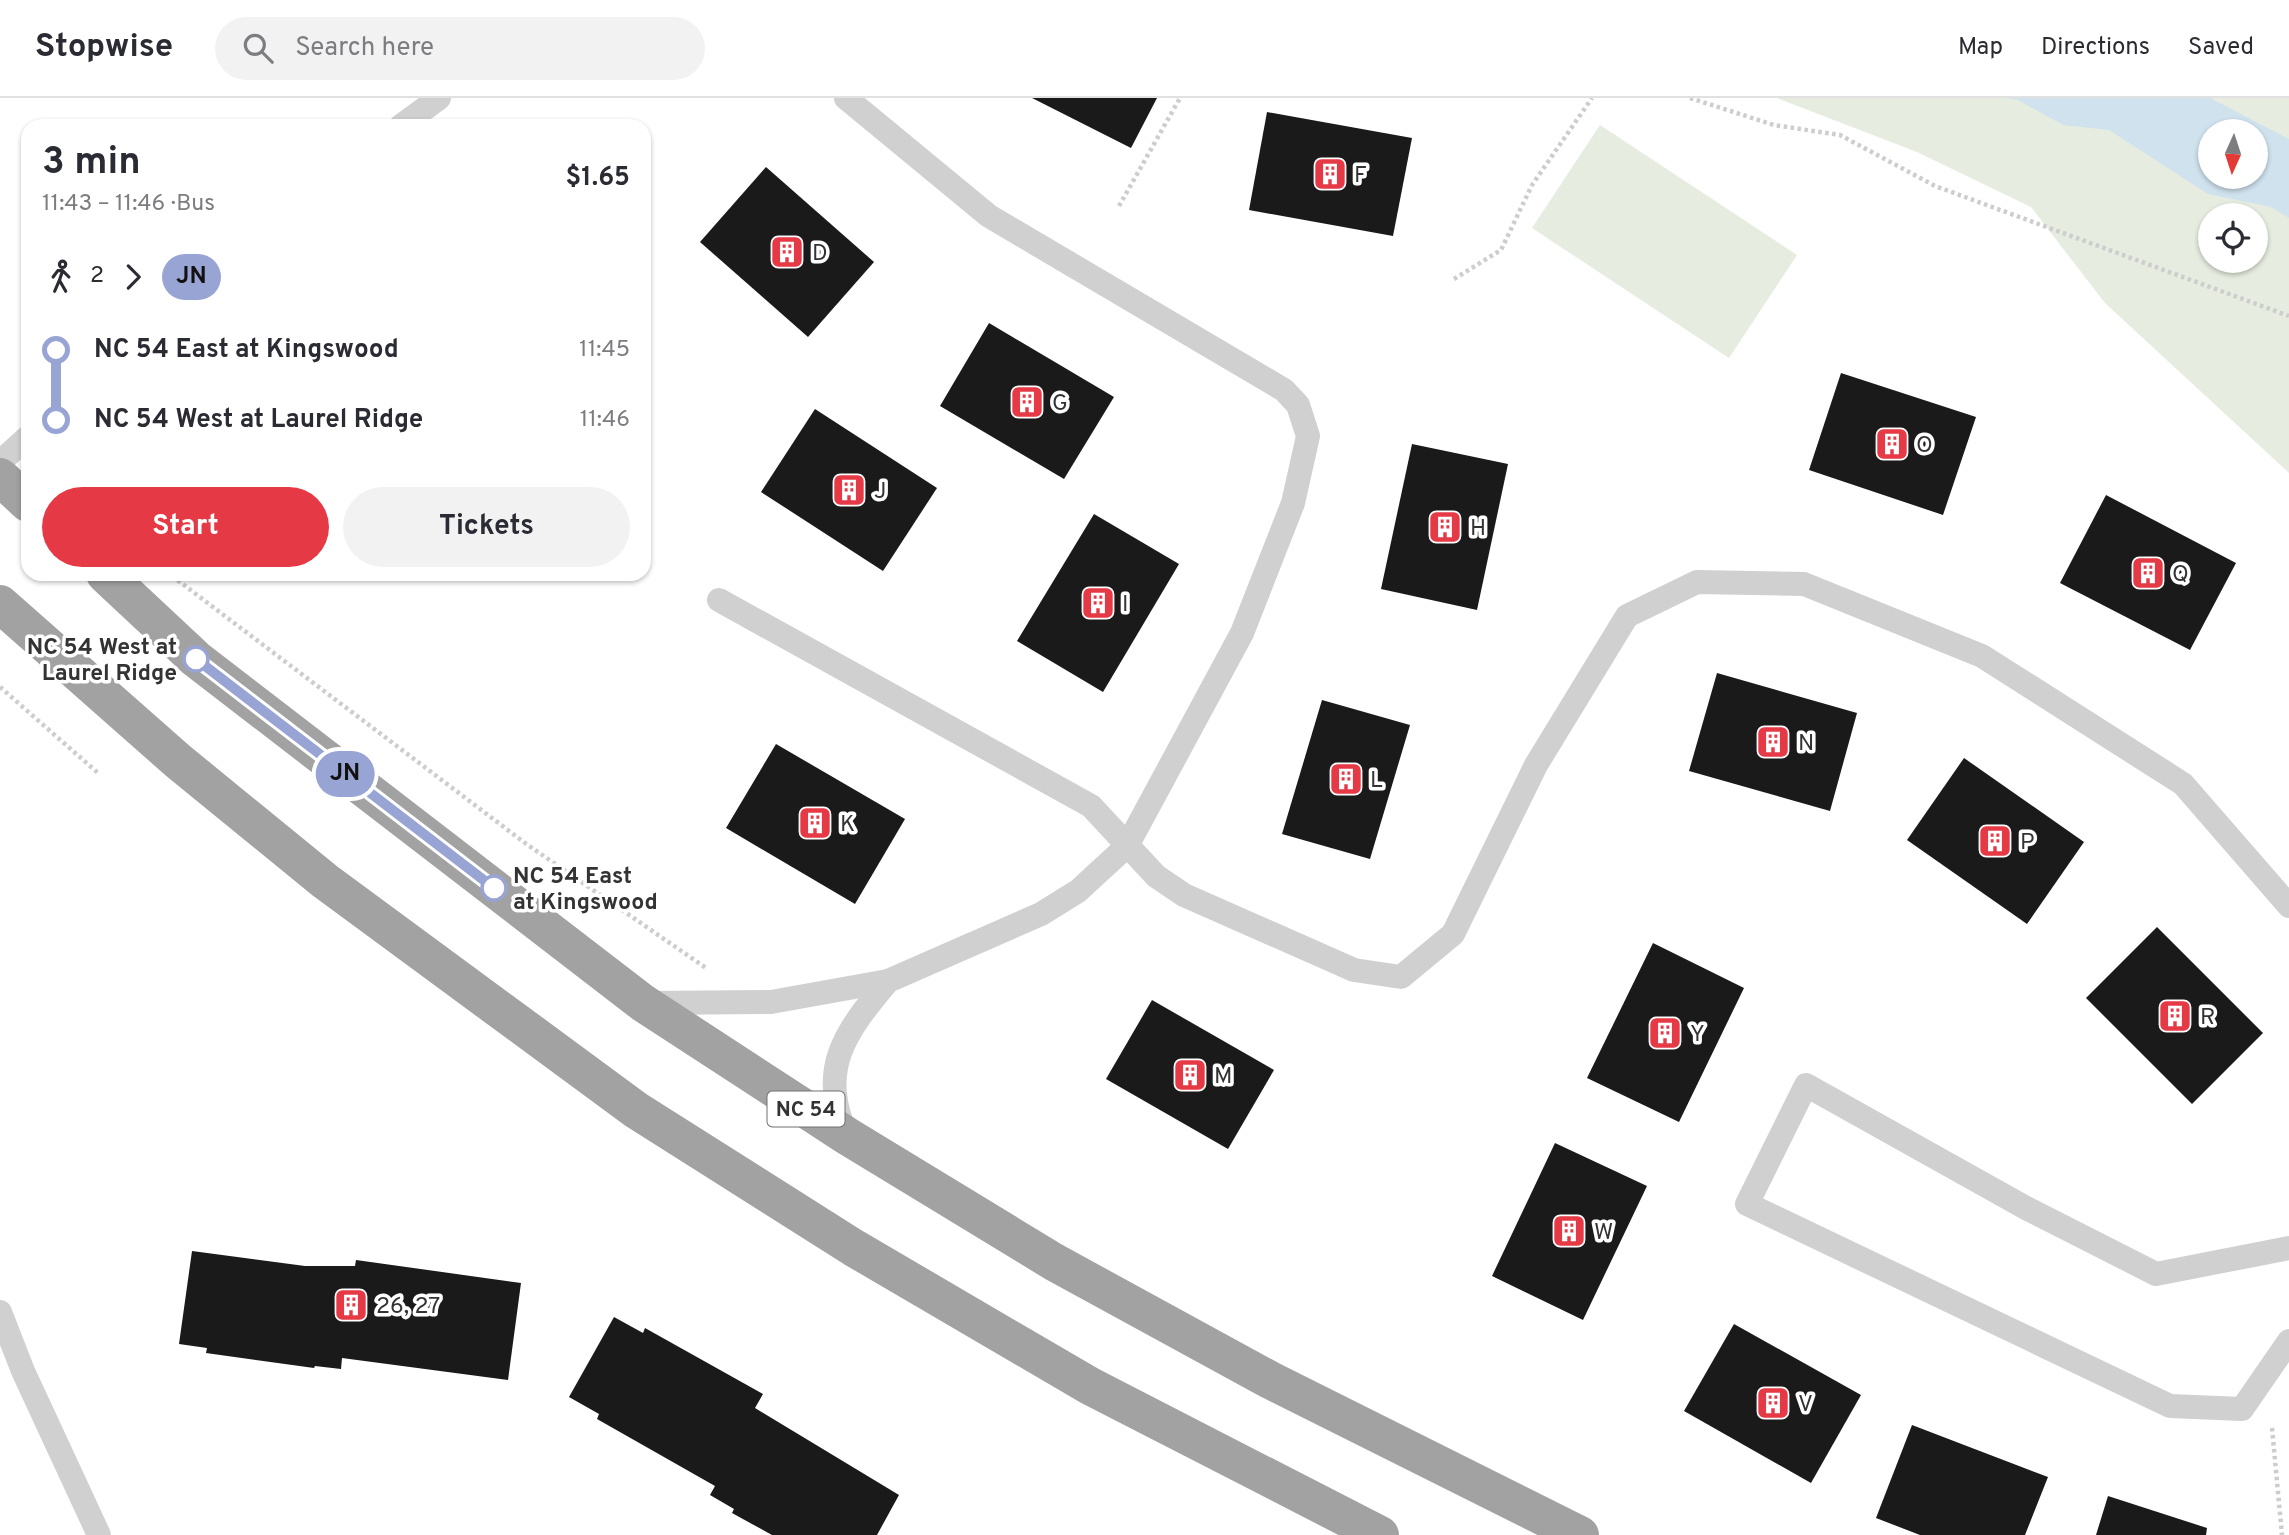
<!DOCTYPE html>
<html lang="en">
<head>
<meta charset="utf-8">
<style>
	body { margin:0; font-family:Overpass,sans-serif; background:#f2f2f3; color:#2b2b33; height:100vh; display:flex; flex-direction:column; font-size:26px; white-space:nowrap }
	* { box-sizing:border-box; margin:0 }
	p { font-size:23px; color:#7c7c81 }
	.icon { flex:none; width:38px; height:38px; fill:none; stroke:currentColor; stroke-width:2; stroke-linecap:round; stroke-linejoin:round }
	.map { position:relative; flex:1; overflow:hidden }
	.details { position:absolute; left:21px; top:21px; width:630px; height:462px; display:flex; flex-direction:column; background:#fff; border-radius:21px; box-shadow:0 2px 5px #0004 }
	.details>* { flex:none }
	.badge { padding:0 14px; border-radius:23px; font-size:24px; line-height:46px }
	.needle { width:46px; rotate:183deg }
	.fabs { position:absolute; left:2198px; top:21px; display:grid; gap:14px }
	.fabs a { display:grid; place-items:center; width:70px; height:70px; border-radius:50%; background:#fff; box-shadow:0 2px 5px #0004; font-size:35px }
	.map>.badge { position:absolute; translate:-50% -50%; box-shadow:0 0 0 4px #fff }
	.legs { display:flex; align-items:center; gap:10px; height:77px; padding:0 21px; font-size:23px }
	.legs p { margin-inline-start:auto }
	.overview { display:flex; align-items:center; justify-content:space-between; height:119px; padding:0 21px }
	h1 { font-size:38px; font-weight:700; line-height:52px }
	.action { display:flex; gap:14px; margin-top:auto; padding:14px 21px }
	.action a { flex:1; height:80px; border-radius:42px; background:#e63946; color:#fff; font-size:28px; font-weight:700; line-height:80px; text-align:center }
	.action a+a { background:#f2f2f3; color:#2b2b33 }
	ul { padding:0 21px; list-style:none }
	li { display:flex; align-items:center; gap:24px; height:70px; font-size:26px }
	li i { display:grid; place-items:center; width:10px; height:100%; margin:0 9px; background:currentColor }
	li i::after { content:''; width:18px; height:18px; margin:-9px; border:5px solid; border-radius:50%; background:#fff }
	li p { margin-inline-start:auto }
	li:first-child i { background:linear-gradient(#0000 50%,currentColor 0) }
	li:last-child i { background:linear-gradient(currentColor 50%,#0000 0) }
	header { display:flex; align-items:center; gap:42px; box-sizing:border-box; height:98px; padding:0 35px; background:#fff; border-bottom:2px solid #e1e1e2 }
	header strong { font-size:33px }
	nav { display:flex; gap:38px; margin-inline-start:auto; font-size:24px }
	.search { width:490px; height:63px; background:#f2f2f3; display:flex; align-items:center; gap:18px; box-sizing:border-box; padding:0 24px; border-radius:38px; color:#7c7c81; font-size:26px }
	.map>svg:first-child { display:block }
</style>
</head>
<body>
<header>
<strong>Stopwise</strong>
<div class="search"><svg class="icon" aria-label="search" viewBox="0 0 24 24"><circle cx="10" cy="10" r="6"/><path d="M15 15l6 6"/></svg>Search here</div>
<nav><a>Map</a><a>Directions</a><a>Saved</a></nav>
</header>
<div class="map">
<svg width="2289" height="1437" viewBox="0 0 2289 1437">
	<rect width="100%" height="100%" fill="#fff"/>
	<g fill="#e6ecdf" fill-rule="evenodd">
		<path d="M1777,0H2289V375L2105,205L2031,109L1917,54ZM2210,33H2256V79H2210ZM2210,117H2256V163H2210Z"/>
		<polygon points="1600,27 1797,157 1729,260 1532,130"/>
	</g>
	<path fill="#cfe2ee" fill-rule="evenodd" d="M2006,0H2210L2289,41V120L2271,109L2208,96L2109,32L2063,27L2018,2ZM2210,33H2256V79H2210Z"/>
	<g fill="#1a1a1a">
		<polygon points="1032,0 1157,0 1131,50"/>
		<polygon points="1267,14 1412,40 1393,138 1249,112"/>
		<polygon points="766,69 874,164 808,239 700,144"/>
		<polygon points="989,225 1114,299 1064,381 940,308"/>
		<polygon points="1841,275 1976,319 1943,417 1809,372"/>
		<polygon points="815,311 937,390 883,473 761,394"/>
		<polygon points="1412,346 1508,366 1477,512 1381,491"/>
		<polygon points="2106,397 2236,465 2190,552 2060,485"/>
		<polygon points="1094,416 1179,466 1103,594 1017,543"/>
		<polygon points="1717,575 1857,615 1830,713 1689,673"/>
		<polygon points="1322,602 1410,627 1370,761 1282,736"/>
		<polygon points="776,646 905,721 855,806 726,730"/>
		<polygon points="1964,660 2084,744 2027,826 1907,742"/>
		<polygon points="2157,829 2263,935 2192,1006 2086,900"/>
		<polygon points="1653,845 1744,890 1679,1024 1587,980"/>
		<polygon points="1152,902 1274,972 1228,1051 1106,981"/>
		<polygon points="1555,1045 1647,1088 1583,1222 1492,1178"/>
		<polygon points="192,1153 305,1168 355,1168 356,1162 521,1185 508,1282 342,1260 341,1271 315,1268 314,1270 206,1255 207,1250 179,1246"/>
		<polygon points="614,1219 643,1235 645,1230 763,1296 755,1310 899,1397 877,1437 772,1437 732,1415 734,1411 710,1397 715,1388 597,1321 599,1316 569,1299"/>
		<polygon points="1734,1226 1861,1297 1811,1385 1684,1313"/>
		<polygon points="1912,1327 2048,1379 2025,1437 1920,1437 1876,1420"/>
		<polygon points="2108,1398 2207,1430 2206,1437 2096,1437"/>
	</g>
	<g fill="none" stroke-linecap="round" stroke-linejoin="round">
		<g stroke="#cdcdcd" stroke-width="4.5" stroke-dasharray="3.5 3.5" stroke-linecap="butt">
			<polyline points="1690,0 1774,27 1840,37 1935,88 2289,218"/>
			<polyline points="1119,108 1180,0"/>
			<polyline points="1454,181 1501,152 1532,87 1592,0"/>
			<polyline points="172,478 525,745 706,870"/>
			<polyline points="0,589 98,675"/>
			<polyline points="2272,1330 2282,1437"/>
		</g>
		<g stroke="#d0d0d0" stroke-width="24">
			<polyline points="401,28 439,0"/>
			<polyline points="0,364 28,339"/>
			<polyline points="719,502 1091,708 1156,778 1184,797 1354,872 1401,879 1453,836 1536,667 1627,518 1697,484 1804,486 1982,558 2183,686 2289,808"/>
			<polyline points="647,905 771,904 888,883 1041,816 1078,793 1127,748 1242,535 1293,405 1308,338 1298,307 1284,292 989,118 846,0"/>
			<path d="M847,1038C817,971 845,934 888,883"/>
			<polyline points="2289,1150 2156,1176 2026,1110 1806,987 1747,1106 2170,1308 2242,1311 2289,1243"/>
			<polyline points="0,1214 23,1273 99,1437"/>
		</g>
		<g stroke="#a2a2a2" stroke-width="38">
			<polyline points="0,379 28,405"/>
			<polyline points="105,476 196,561 643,905 847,1038 1054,1164 1270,1282 1580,1437"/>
			<polyline points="0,506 178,663 325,783 636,1012 854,1150 1090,1288 1380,1437"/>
		</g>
	</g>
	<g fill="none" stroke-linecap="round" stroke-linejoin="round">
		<defs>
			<polyline id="line-1" points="196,561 494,790"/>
		</defs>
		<use href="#line-1" stroke="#fff" stroke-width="16"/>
		<use href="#line-1" stroke="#98a4d3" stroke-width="10"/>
	</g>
	<defs>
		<symbol id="building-square" viewBox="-11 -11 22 22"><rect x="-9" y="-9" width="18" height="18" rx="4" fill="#e63946" stroke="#fff"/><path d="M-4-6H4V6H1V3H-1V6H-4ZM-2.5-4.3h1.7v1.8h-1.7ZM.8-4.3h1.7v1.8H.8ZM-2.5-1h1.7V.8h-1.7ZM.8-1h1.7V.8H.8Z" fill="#fff"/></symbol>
	</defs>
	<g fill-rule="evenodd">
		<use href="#building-square" x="1311" y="57" width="38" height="38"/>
		<use href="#building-square" x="768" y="135" width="38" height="38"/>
		<use href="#building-square" x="1008" y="285" width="38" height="38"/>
		<use href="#building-square" x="1873" y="327" width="38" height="38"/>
		<use href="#building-square" x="830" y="373" width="38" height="38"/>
		<use href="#building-square" x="1426" y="410" width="38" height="38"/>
		<use href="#building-square" x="2129" y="456" width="38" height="38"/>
		<use href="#building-square" x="1079" y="486" width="38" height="38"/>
		<use href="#building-square" x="1754" y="625" width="38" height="38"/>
		<use href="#building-square" x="1327" y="662" width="38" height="38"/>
		<use href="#building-square" x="796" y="706" width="38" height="38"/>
		<use href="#building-square" x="1976" y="724" width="38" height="38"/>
		<use href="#building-square" x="2156" y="899" width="38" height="38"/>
		<use href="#building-square" x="1646" y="916" width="38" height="38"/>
		<use href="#building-square" x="1171" y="958" width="38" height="38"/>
		<use href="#building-square" x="1550" y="1114" width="38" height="38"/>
		<use href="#building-square" x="332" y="1188" width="38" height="38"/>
		<use href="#building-square" x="1754" y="1286" width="38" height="38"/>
	</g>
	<g fill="#fff" stroke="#98a4d3" stroke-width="3.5">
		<circle cx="196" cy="561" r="12"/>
		<circle cx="494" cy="790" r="12"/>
	</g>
	<g text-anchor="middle" stroke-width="7" stroke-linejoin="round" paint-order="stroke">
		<rect fill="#fff" stroke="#707070" stroke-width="2" x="767.5" y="993.5" width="77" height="35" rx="5"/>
		<g font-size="21" font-weight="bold" fill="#333">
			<text x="806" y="1018">NC 54</text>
		</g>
		<g font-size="23" fill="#333" stroke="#fff" text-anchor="start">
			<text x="1354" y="84">F</text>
			<text x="812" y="162">D</text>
			<text x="1052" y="312">G</text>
			<text x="1916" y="354">O</text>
			<text x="874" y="400">J</text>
			<text x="1470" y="437">H</text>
			<text x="2172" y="483">Q</text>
			<text x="1122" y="513">I</text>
			<text x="1798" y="652">N</text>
			<text x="1370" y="689">L</text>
			<text x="840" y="733">K</text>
			<text x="2020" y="751">P</text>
			<text x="2200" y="926">R</text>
			<text x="1690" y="943">Y</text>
			<text x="1214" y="985">M</text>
			<text x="1594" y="1141">W</text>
			<text x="376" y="1215">26, 27</text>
			<text x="1798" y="1313">V</text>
		</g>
		<g font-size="23" font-weight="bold" fill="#333" stroke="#fff" text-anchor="end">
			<text x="177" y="556">NC 54 West at<tspan x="177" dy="26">Laurel Ridge</tspan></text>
			<text x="513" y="785" text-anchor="start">NC 54 East<tspan x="513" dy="26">at Kingswood</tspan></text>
		</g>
	</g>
</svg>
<div class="fabs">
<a><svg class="needle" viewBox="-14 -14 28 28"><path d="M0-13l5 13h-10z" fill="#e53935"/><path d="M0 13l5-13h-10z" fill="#7c7c81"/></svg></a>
<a><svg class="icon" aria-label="locate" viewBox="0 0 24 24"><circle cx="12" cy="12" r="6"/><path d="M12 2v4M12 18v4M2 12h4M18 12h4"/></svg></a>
</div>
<b class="badge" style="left:345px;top:676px;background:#98a4d3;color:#111">JN</b>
<section class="details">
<div class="overview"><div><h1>3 min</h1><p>11:43 – 11:46 · Bus</p></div><b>$1.65</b></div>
<div class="legs"><svg class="icon" aria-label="walk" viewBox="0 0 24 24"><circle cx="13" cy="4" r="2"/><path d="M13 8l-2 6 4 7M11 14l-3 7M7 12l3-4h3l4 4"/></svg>2<svg class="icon" aria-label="forward" viewBox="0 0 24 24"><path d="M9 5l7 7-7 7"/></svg><b class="badge" style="background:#98a4d3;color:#111">JN</b></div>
<ul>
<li><i style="color:#98a4d3"></i><b>NC 54 East at Kingswood</b><p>11:45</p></li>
<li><i style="color:#98a4d3"></i><b>NC 54 West at Laurel Ridge</b><p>11:46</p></li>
</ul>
<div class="action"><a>Start</a><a>Tickets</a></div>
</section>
</div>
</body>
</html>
